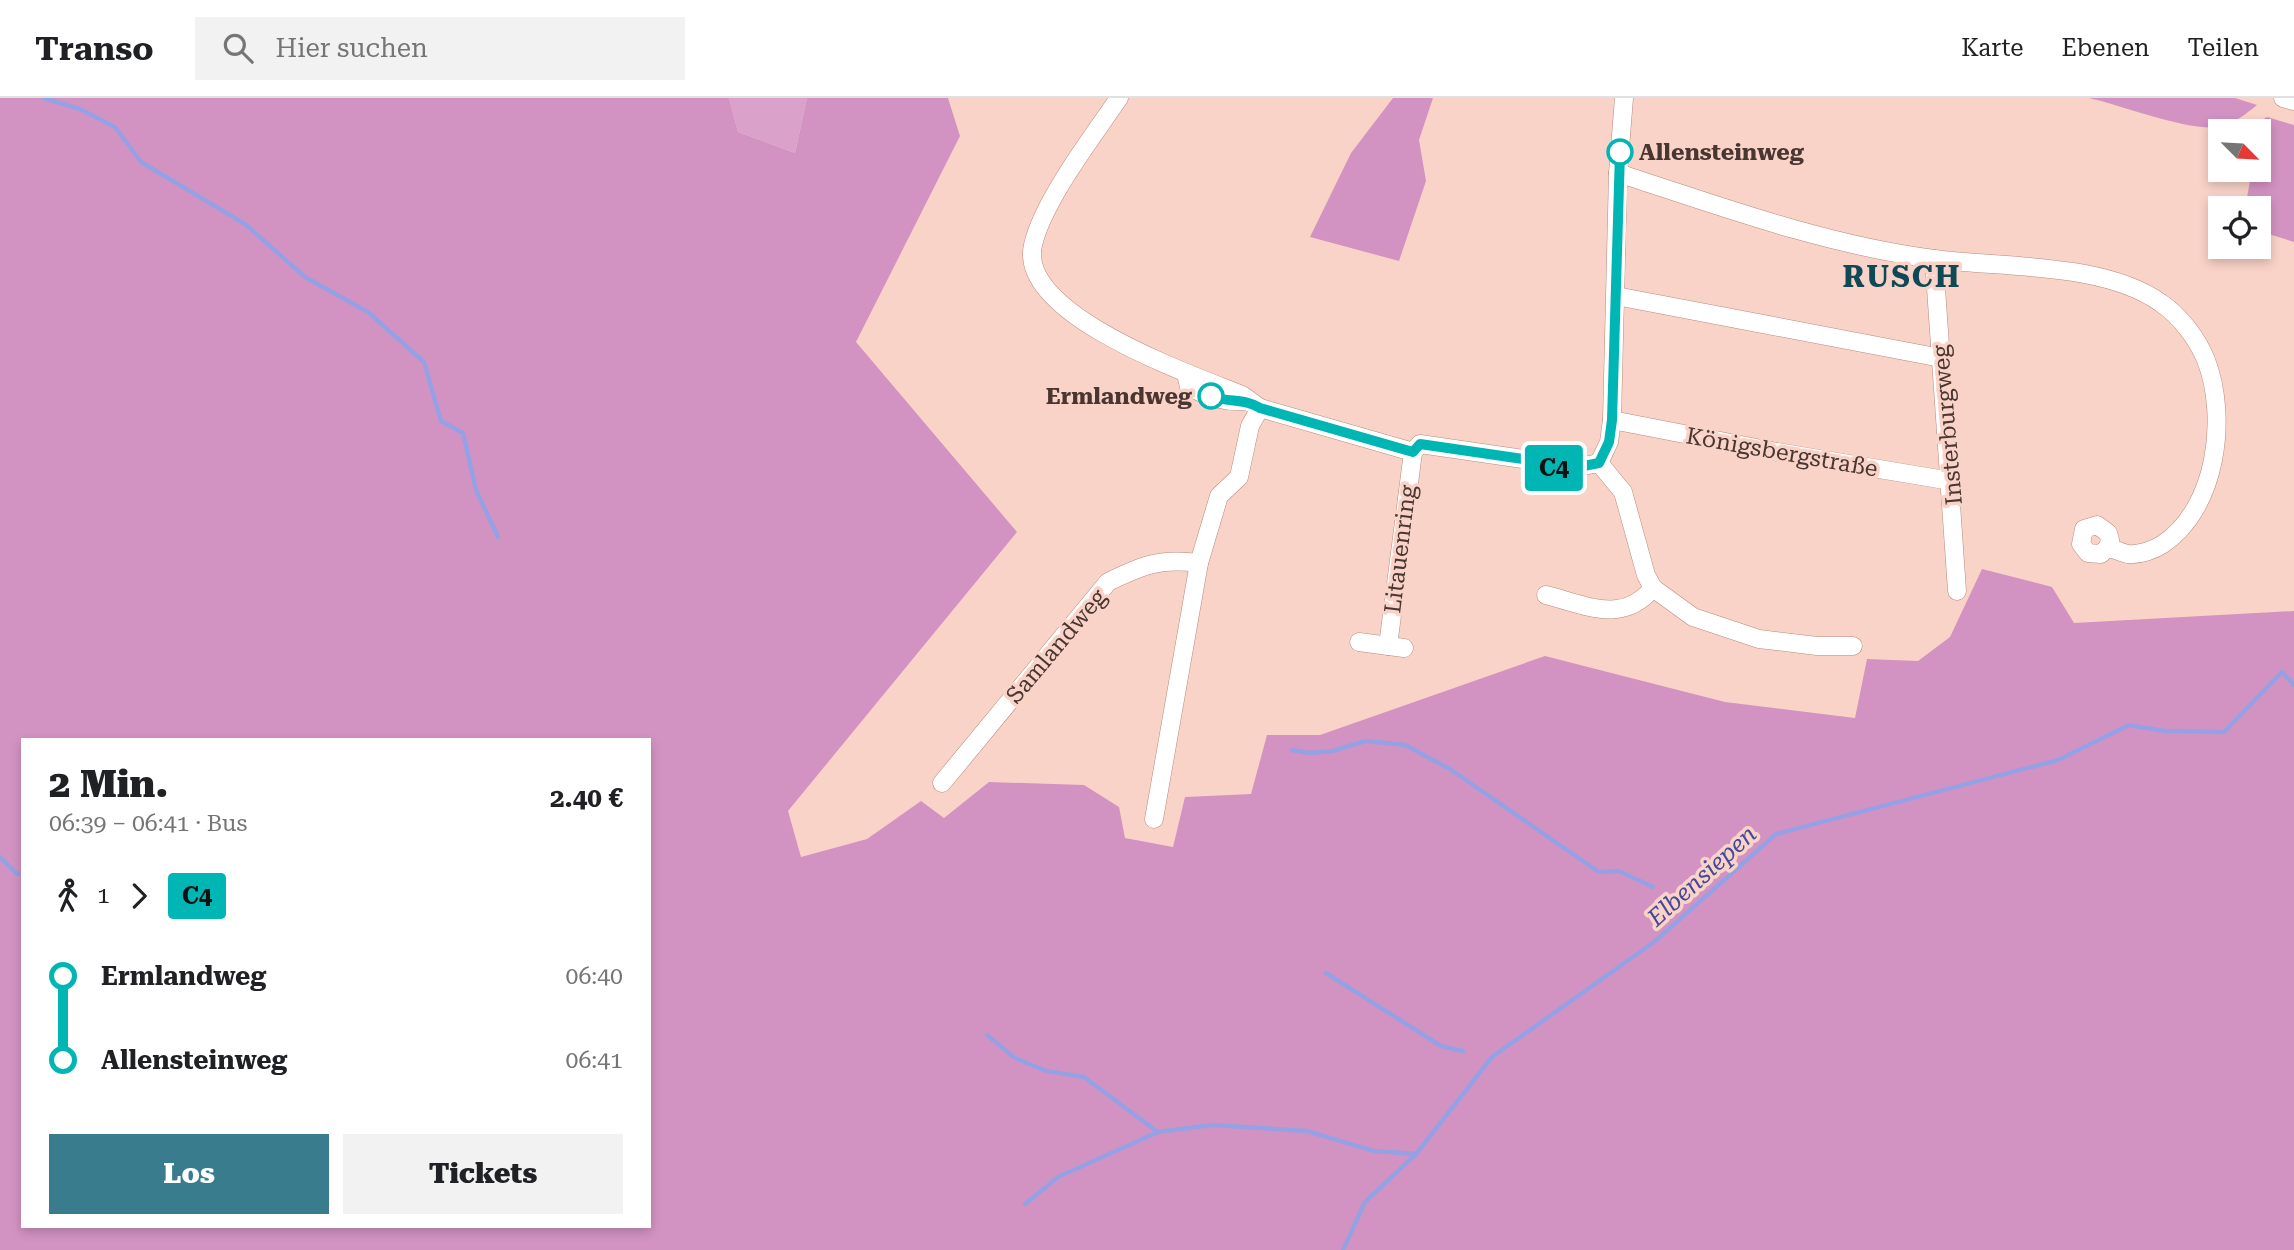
<!DOCTYPE html>
<html lang="de">
<head>
<meta charset="utf-8">
<style>
	body { margin:0; font-family:"Roboto Serif",serif; background:#f2f2f2; color:#202124; height:100vh; display:flex; flex-direction:column; font-size:26px; white-space:nowrap }
	* { box-sizing:border-box; margin:0 }
	p { font-size:23px; color:#757577 }
	.icon { flex:none; width:38px; height:38px; fill:none; stroke:currentColor; stroke-width:2; stroke-linecap:round; stroke-linejoin:round }
	.map { position:relative; flex:1; overflow:hidden }
	.side { position:absolute; left:21px; top:640px; width:630px; height:490px; display:flex; flex-direction:column; background:#fff; border-radius:0px; box-shadow:0 4px 10px #0003 }
	.side>* { flex:none }
	.badge { padding:0 14px; border-radius:5px; font-size:24px; line-height:46px }
	.needle { width:46px; rotate:114deg }
	.tools { position:absolute; left:2208px; top:21px; display:grid; gap:14px }
	.tools a { display:grid; place-items:center; width:63px; height:63px; border-radius:0px; background:#fff; box-shadow:0 4px 10px #0003; font-size:35px }
	.map>.badge { position:absolute; translate:-50% -50%; box-shadow:0 0 0 4px #fff }
	.legs { display:flex; align-items:center; gap:10px; height:77px; padding:0 28px; font-size:23px }
	.legs p { margin-inline-start:auto }
	.overview { display:flex; align-items:center; justify-content:space-between; height:119px; padding:0 28px }
	h1 { font-size:38px; font-weight:800; line-height:52px }
	.cta { display:flex; gap:14px; margin-top:auto; padding:14px 28px }
	.cta a { flex:1; height:80px; border-radius:0px; background:#397c8d; color:#fff; font-size:28px; font-weight:800; line-height:80px; text-align:center }
	.cta a+a { background:#f2f2f2; color:#202124 }
	ul { padding:0 28px; list-style:none }
	li { display:flex; align-items:center; gap:24px; height:84px; font-size:26px }
	li i { display:grid; place-items:center; width:10px; height:100%; margin:0 9px; background:currentColor }
	li i::after { content:''; width:18px; height:18px; margin:-9px; border:5px solid; border-radius:50%; background:#fff }
	li p { margin-inline-start:auto }
	li:first-child i { background:linear-gradient(#0000 50%,currentColor 0) }
	li:last-child i { background:linear-gradient(currentColor 50%,#0000 0) }
	header { display:flex; align-items:center; gap:42px; box-sizing:border-box; height:98px; padding:0 35px; background:#fff; border-bottom:2px solid #e0e0e0 }
	header strong { font-size:33px }
	nav { display:flex; gap:38px; margin-inline-start:auto; font-size:24px }
	.search { width:490px; height:63px; background:#f2f2f2; display:flex; align-items:center; gap:18px; box-sizing:border-box; padding:0 24px; border-radius:0px; color:#757577; font-size:26px }
	.map>svg:first-child { display:block }
</style>
</head>
<body>
<header>
<strong>Transo</strong>
<div class="search"><svg class="icon" aria-label="search" viewBox="0 0 24 24"><circle cx="10" cy="10" r="6"/><path d="M15 15l6 6"/></svg>Hier suchen</div>
<nav><a>Karte</a><a>Ebenen</a><a>Teilen</a></nav>
</header>
<div class="map">
<svg width="2294" height="1152" viewBox="0 0 2294 1152">
	<rect width="100%" height="100%" fill="#fad3c8"/>
	<polygon fill="#daa2ca" points="729,0 807,0 795,55 738,34"/>
	<g fill="#d393c2" fill-rule="evenodd">
		<path d="M0,0H729L738,34L795,55L807,0H948L960,38L856,244L1017,434L788,713L801,759L867,741L921,703L944,720L989,684L1084,687L1119,709L1125,740L1173,749L1185,699L1251,696L1267,637H1320L1545,558L1725,604L1855,620L1867,561L1918,563L1950,539L1982,471L2052,489L2074,525L2294,513V1152H0ZM649,642V1129H23V642Z"/>
		<polygon points="1393,0 1433,0 1419,42 1426,83 1399,163 1310,139 1351,55"/>
		<path d="M2089,0H2235L2257,7C2246,16 2233,26 2219,29C2191,34 2120,7 2089,0Z"/>
		<polygon points="2267,19 2294,27 2294,144 2259,133 2259,110 2245,110 2252,72 2259,72 2259,33 2242,33"/>
	</g>
	<g fill="none" stroke-linecap="round" stroke-linejoin="round">
		<g stroke="#96a1e4" stroke-width="4.5">
			<polyline points="44,0 80,11 115,29 141,64 245,126 305,179 368,214 424,264 441,323 463,335 476,392 498,439"/>
			<polyline points="1292,652 1310,655 1332,653 1366,643 1405,647 1450,671 1599,774 1619,773 1653,789"/>
			<polyline points="0,759 17,776 23,775"/>
			<polyline points="1326,875 1441,948 1463,953"/>
			<polyline points="987,937 1015,960 1046,973 1084,979 1158,1034"/>
			<polyline points="1025,1106 1058,1079 1158,1034 1212,1027 1307,1033 1374,1053 1416,1056"/>
			<polyline points="1343,1152 1365,1104 1416,1056 1492,959 1654,844 1776,736 2058,662 2129,627 2165,633 2224,634 2282,574 2294,587"/>
		</g>
		<defs>
			<g id="street">
				<path d="M1119,0C1093,38 1043,103 1033,147C1017,217 1193,277 1242,297L1260,310L1413,354L1420,346L1523,361L1563,372L1599,365"/>
				<polyline points="2283,0 2294,3"/>
				<path d="M1618,75C1722,109 1826,147 1934,161C2002,170 2104,164 2161,205C2180,218 2197,240 2206,262C2228,319 2217,410 2163,446C2154,452 2140,457 2128,456C2122,455 2114,451 2108,449L2110,442L2108,435L2097,427L2084,431L2081,446L2088,455L2101,456L2108,449"/>
				<polyline points="1934,161 1957,493"/>
				<polyline points="1616,198 1941,260"/>
				<path d="M1186,275L1189,289C1209,299 1226,305 1248,303"/>
				<polyline points="1612,322 1777,354 1951,383"/>
				<polyline points="1599,365 1609,344 1612,322 1618,75 1624,0"/>
				<polyline points="1599,365 1623,394 1646,477 1653,490 1693,519 1759,541 1817,548 1853,548"/>
				<path d="M1546,497C1586,507 1622,527 1653,490"/>
				<polyline points="1359,544 1404,550"/>
				<polyline points="1388,548 1413,354"/>
				<path d="M942,685L1108,484C1143,467 1160,460 1199,465"/>
				<polyline points="1154,721 1199,465 1219,398 1239,379 1250,328 1260,310"/>
			</g>
		</defs>
		<use href="#street" stroke="#b78a7d" stroke-width="19"/>
		<use href="#street" stroke="#fff" stroke-width="18"/>
	</g>
	<g fill="none" stroke-linecap="round" stroke-linejoin="round">
		<defs>
			<path id="line-1" d="M1211,298C1228,305 1245,300 1260,310L1413,354L1420,346L1523,361L1563,372L1599,365L1609,344L1612,322L1620,54"/>
		</defs>
		<use href="#line-1" stroke="#fff" stroke-width="16"/>
		<use href="#line-1" stroke="#00b6b5" stroke-width="10"/>
	</g>
	<g fill="#fff" stroke="#00b6b5" stroke-width="3.5">
		<circle cx="1620" cy="54" r="12"/>
		<circle cx="1211" cy="298" r="12"/>
	</g>
	<g text-anchor="middle" stroke-width="7" stroke-linejoin="round" paint-order="stroke">
		<g font-size="23" font-weight="bold" fill="#493631" stroke="#fad3c8" text-anchor="start">
			<text x="1639" y="62">Allensteinweg</text>
			<text x="1192" y="306" text-anchor="end">Ermlandweg</text>
		</g>
		<g font-size="23" fill="#493631" stroke="#fad3c8">
			<text transform="translate(1947 327) rotate(-95)" y="8">Insterburgweg</text>
			<text transform="translate(1782 354) rotate(10)" y="8">Königsbergstraße</text>
			<text transform="translate(1400 451) rotate(-83)" y="8">Litauenring</text>
			<text transform="translate(1056 548) rotate(-50)" y="8">Samlandweg</text>
		</g>
		<g font-size="24" font-style="italic" fill="#444999" stroke="#fad3c8">
			<text transform="translate(1702 778) rotate(-42)" y="8">Elbensiepen</text>
		</g>
		<g font-size="30" font-weight="bold" letter-spacing="2" fill="#104956" stroke="#fad3c8">
			<text x="1902" y="189">RUSCH</text>
		</g>
	</g>
</svg>
<div class="tools">
<a><svg class="needle" viewBox="-14 -14 28 28"><path d="M0-13l5 13h-10z" fill="#e53935"/><path d="M0 13l5-13h-10z" fill="#757577"/></svg></a>
<a><svg class="icon" aria-label="locate" viewBox="0 0 24 24"><circle cx="12" cy="12" r="6"/><path d="M12 2v4M12 18v4M2 12h4M18 12h4"/></svg></a>
</div>
<b class="badge" style="left:1554px;top:370px;background:#00b6b5;color:#111">C4</b>
<section class="side">
<div class="overview"><div><h1>2 Min.</h1><p>06:39 – 06:41 · Bus</p></div><b>2.40 €</b></div>
<div class="legs"><svg class="icon" aria-label="walk" viewBox="0 0 24 24"><circle cx="13" cy="4" r="2"/><path d="M13 8l-2 6 4 7M11 14l-3 7M7 12l3-4h3l4 4"/></svg>1<svg class="icon" aria-label="forward" viewBox="0 0 24 24"><path d="M9 5l7 7-7 7"/></svg><b class="badge" style="background:#00b6b5;color:#111">C4</b></div>
<ul>
<li><i style="color:#00b6b5"></i><b>Ermlandweg</b><p>06:40</p></li>
<li><i style="color:#00b6b5"></i><b>Allensteinweg</b><p>06:41</p></li>
</ul>
<div class="cta"><a>Los</a><a>Tickets</a></div>
</section>
</div>
</body>
</html>
